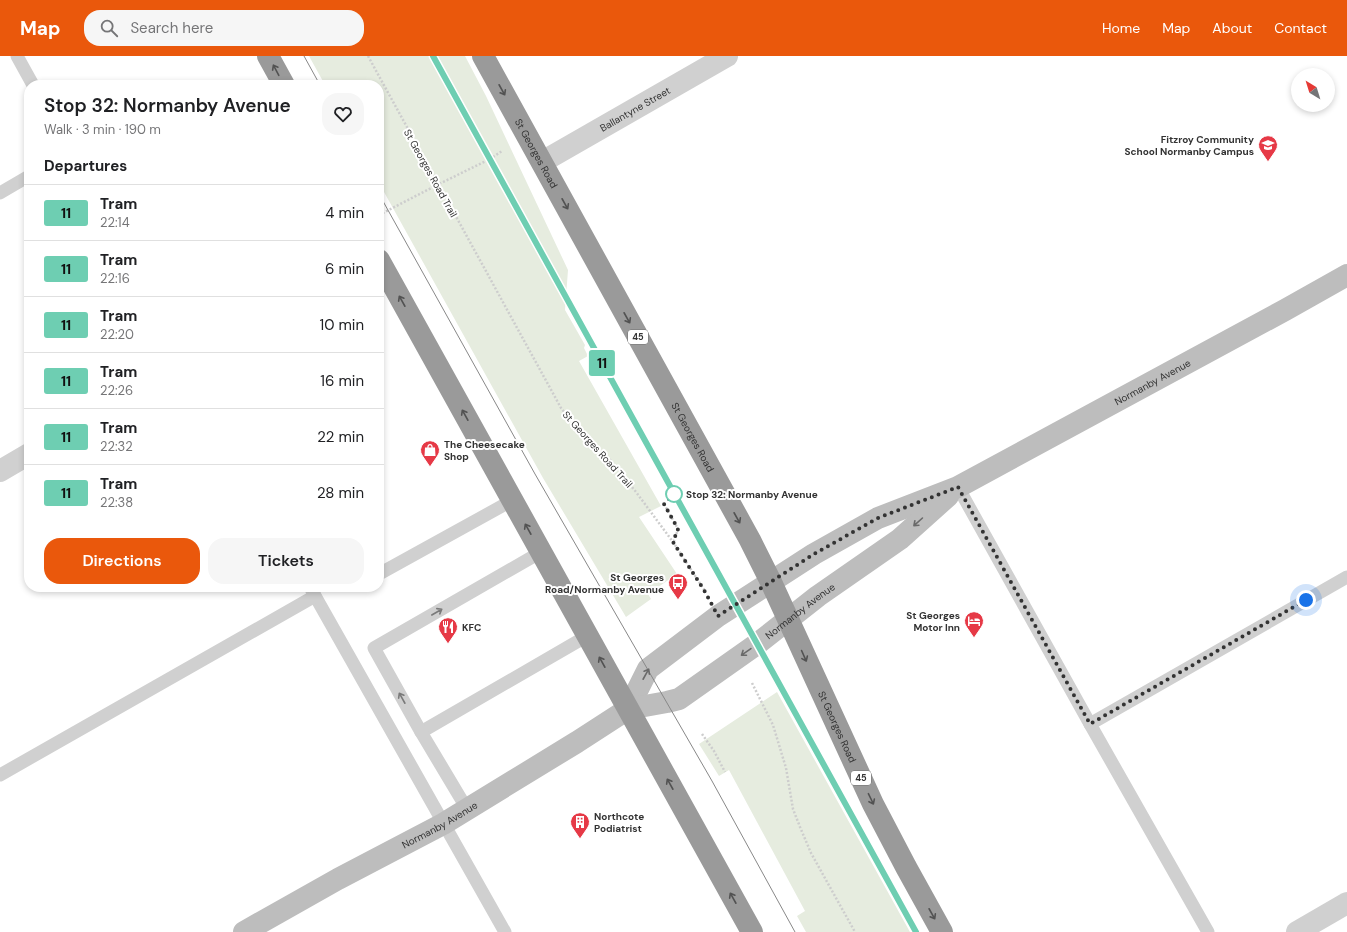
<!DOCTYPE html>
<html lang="en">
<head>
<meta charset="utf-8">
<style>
	body { margin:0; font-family:"DM Sans",sans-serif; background:#f6f6f6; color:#202124; height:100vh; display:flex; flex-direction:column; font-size:15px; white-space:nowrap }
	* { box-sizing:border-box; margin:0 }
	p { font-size:13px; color:#757577 }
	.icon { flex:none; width:22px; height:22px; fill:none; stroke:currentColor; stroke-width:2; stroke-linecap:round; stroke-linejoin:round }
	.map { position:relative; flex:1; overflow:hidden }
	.details { position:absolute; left:24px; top:24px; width:360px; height:512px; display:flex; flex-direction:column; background:#fff; border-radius:16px; box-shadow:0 2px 6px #0003 }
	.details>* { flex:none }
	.badge { padding:0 8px; border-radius:3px; font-size:14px; line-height:26px }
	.needle { width:26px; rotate:322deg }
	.buttons { position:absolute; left:1291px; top:12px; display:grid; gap:8px }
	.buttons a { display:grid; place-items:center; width:44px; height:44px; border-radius:50%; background:#fff; box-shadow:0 2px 6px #0003; font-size:20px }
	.you { position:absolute; width:20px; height:20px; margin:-10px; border:3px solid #fff; border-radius:50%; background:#1a73e8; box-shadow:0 0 0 6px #1a73e833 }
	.map>.badge { position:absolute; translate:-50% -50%; box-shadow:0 0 0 2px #fff }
	h2 { padding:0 20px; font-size:15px; line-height:36px }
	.round { display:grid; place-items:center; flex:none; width:42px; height:42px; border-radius:16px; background:#f6f6f6 }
	.head { display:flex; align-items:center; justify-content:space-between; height:68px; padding:0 20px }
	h1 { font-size:19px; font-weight:600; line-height:30px }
	.button { display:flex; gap:8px; margin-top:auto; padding:8px 20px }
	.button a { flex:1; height:46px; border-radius:16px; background:#ea580c; color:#fff; font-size:16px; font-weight:600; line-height:46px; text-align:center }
	.button a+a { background:#f6f6f6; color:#202124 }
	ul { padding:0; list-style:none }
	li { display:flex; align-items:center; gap:12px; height:56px; padding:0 20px; border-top:1px solid #e0e0e0 }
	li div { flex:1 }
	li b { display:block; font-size:15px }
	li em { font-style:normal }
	li .badge { min-width:44px; font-weight:700; text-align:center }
	header { display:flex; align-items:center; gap:24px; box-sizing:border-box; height:56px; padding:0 20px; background:#ea580c; color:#fff }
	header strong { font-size:19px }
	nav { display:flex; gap:22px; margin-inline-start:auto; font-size:14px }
	.search { width:280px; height:36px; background:#f6f6f6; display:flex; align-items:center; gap:10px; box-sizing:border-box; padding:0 14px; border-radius:16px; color:#757577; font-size:15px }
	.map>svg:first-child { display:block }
</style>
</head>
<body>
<header>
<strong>Map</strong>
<div class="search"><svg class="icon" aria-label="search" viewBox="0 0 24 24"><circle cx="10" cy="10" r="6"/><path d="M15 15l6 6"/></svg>Search here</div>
<nav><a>Home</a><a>Map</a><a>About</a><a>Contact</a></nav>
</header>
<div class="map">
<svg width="1347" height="876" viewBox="0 0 1347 876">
	<rect width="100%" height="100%" fill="#fff"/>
	<g fill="#e6ecdf">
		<polygon points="309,0 465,0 486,40 568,214 565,254 585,289 584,292 588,300 579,305 661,450 639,461 677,518 648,538 651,543 626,561 543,422 379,127 379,29 325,29"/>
		<polygon points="777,636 910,876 806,876 797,860 805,855 729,714 719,720 699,688"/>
	</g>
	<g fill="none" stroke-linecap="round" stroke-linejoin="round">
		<g stroke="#cdcdcd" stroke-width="2.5" stroke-dasharray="2 2" stroke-linecap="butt">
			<polyline points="368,0 561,352 573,367 611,405 636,436 673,486 705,535"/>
			<polyline points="379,159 437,129 490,103 502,95"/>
			<polyline points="664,448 678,473 674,485"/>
			<polyline points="752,627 773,669 786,712 793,753 800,771 811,797 855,876"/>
			<polyline points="702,678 714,695 725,716"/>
		</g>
		<g stroke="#d0d0d0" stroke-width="13">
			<polyline points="17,0 33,29"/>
			<polyline points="0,137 29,120"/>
			<polyline points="958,431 1090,668 1208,876"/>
			<polyline points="379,518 513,444"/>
			<polyline points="310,531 505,876"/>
			<polyline points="1090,668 1347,521"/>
			<polyline points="421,676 587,580"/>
			<polyline points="0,719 315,540"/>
			<polyline points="467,753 421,676 374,592 541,496"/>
		</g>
		<g stroke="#d0d0d0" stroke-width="22">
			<path id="s1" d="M542,106L727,0"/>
			<polyline points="0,415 29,398"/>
			<polyline points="1297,876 1347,847"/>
		</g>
		<g stroke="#bdbdbd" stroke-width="22">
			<path id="s2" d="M628,653L648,613L718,560L814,498L878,462L958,431L1285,254L1347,219"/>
			<path id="s3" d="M244,876L338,823L443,768L577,686L628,653L667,646L679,643L757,588L818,540L900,483L948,440"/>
		</g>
		<g stroke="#9a9a9a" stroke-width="22">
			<polyline points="268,0 284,29"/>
			<path id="s4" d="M483,0L750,484L771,526L873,748L906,811L942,876"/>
			<polyline points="379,204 752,876"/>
		</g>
		<g stroke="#888" stroke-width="1">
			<polyline points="304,0 320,29"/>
			<polyline points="433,0 916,876"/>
			<polyline points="379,138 535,418 712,725 795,876"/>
		</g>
	</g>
	<defs><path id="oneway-shaft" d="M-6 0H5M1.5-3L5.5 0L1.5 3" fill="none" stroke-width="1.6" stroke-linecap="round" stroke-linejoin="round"/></defs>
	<g stroke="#525252">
		<use href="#oneway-shaft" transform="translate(276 14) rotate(-118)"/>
		<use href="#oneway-shaft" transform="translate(502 34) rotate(61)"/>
		<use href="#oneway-shaft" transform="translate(565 148) rotate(61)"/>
		<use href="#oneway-shaft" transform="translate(402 245) rotate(-119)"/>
		<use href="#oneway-shaft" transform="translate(627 262) rotate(61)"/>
		<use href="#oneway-shaft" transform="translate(465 359) rotate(-119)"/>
		<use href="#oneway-shaft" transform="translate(737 462) rotate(61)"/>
		<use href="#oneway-shaft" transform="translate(528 473) rotate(-119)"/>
		<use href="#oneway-shaft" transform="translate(804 600) rotate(66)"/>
		<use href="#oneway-shaft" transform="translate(602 606) rotate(-119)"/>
		<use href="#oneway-shaft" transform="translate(670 728) rotate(-119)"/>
		<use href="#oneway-shaft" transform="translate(871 743) rotate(64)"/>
		<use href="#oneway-shaft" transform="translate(733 842) rotate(-119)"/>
		<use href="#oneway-shaft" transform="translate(932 858) rotate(61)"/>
	</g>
	<g stroke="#6a6a6a">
		<use href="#oneway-shaft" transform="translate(918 466) rotate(138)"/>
		<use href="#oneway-shaft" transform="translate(746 596) rotate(145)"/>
		<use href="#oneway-shaft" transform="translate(646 618) rotate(-61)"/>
	</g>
	<g stroke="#7a7a7a">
		<use href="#oneway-shaft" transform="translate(437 556) rotate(-30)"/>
		<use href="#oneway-shaft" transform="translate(402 642) rotate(-119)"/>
	</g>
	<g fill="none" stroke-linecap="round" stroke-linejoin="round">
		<defs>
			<polyline id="line" points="433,0 916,876"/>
		</defs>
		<use href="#line" stroke="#fff" stroke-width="9"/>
		<use href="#line" stroke="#6eceb2" stroke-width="6"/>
		<polyline stroke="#333" stroke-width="4" stroke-dasharray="0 7.2" points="674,438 664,448 678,473 673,486 704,534 718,560 814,498 878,462 958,431 1090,668 1306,544"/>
	</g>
	<defs>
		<symbol id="school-pin" viewBox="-11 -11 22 30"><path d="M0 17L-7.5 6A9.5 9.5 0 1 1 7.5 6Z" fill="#e63946" stroke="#fff"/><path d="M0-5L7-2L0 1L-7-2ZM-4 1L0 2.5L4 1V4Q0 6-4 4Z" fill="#fff"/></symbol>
		<symbol id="shop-pin" viewBox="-11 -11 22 30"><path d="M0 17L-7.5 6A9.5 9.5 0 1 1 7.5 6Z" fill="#e63946" stroke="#fff"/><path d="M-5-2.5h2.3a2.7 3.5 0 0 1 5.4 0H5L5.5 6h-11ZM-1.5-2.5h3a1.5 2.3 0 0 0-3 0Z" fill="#fff"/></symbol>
		<symbol id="bus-pin" viewBox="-11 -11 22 30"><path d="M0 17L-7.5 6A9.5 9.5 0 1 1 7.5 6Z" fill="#e63946" stroke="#fff"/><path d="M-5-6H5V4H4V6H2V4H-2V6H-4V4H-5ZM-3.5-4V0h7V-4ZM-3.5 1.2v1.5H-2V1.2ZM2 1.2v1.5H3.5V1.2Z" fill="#fff"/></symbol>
		<symbol id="hotel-pin" viewBox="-11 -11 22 30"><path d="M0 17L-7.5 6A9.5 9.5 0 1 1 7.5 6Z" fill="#e63946" stroke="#fff"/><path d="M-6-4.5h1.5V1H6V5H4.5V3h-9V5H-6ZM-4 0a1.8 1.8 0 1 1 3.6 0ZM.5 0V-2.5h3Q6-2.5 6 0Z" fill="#fff"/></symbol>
		<symbol id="restaurant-pin" viewBox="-11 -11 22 30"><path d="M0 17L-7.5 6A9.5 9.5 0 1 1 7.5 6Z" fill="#e63946" stroke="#fff"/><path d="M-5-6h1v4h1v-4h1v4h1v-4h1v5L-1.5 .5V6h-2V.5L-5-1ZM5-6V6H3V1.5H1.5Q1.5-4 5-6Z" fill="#fff"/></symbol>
		<symbol id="building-pin" viewBox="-11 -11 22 30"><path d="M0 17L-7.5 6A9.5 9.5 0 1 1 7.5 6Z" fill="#e63946" stroke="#fff"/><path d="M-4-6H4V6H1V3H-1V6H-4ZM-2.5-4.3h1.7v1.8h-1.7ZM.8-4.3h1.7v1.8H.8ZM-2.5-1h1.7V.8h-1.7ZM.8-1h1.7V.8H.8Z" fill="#fff"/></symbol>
	</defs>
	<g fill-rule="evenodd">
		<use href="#school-pin" x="1257" y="78" width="22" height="30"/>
		<use href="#shop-pin" x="419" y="383" width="22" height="30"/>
		<use href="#bus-pin" x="667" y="516" width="22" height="30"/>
		<use href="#hotel-pin" x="963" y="554" width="22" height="30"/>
		<use href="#restaurant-pin" x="437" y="560" width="22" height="30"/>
		<use href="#building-pin" x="569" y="755" width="22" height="30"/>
	</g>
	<circle fill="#fff" stroke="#6eceb2" stroke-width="2" cx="674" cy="438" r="8"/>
	<g text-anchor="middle" stroke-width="4" stroke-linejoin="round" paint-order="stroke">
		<g fill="#fff" stroke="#707070" stroke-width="1">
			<rect x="628" y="274" width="20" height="14" rx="3"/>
			<rect x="851" y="715" width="20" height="14" rx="3"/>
		</g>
		<g font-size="9" font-weight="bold" fill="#333">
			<text x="638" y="284">45</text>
			<text x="861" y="725">45</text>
		</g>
		<g font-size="10" fill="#333" stroke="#fff">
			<text dy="4" stroke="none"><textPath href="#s1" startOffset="107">Ballantyne Street</textPath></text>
			<text dy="4" stroke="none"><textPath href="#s4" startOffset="111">St Georges Road</textPath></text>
			<text transform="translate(431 117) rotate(61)" y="4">St Georges Road Trail</text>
			<text dy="4" stroke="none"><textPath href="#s2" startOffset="627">Normanby Avenue</textPath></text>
			<text dy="4" stroke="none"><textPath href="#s4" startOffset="435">St Georges Road</textPath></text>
			<text transform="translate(598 393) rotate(48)" y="4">St Georges Road Trail</text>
			<text dy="4" stroke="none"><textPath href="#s3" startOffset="646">Normanby Avenue</textPath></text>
			<text dy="4" stroke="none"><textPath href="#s4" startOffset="759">St Georges Road</textPath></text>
			<text dy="4" stroke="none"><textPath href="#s3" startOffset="223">Normanby Avenue</textPath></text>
		</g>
		<g font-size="10" font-weight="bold" fill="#333" stroke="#fff" text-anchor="end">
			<text x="1254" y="87">Fitzroy Community<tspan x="1254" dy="12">School Normanby Campus</tspan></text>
			<text x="444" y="392" text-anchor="start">The Cheesecake<tspan x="444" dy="12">Shop</tspan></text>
			<text x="664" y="525">St Georges<tspan x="664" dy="12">Road/Normanby Avenue</tspan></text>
			<text x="960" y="563">St Georges<tspan x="960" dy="12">Motor Inn</tspan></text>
			<text x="462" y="575" text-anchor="start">KFC</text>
			<text x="594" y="764" text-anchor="start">Northcote<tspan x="594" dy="12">Podiatrist</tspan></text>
		</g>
		<g font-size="10" font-weight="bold" fill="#333" stroke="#fff" text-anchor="start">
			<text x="686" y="442">Stop 32: Normanby Avenue</text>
		</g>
	</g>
</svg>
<div class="buttons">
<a><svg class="needle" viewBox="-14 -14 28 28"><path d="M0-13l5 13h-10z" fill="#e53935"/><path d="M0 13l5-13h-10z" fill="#757577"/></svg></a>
</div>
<div class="you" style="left:1306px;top:544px"></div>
<b class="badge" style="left:602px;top:307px;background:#6eceb2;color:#111">11</b>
<section class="details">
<div class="head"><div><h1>Stop 32: Normanby Avenue</h1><p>Walk · 3 min · 190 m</p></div><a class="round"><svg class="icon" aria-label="heart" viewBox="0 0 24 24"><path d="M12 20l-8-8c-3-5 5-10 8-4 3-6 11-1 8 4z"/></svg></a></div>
<h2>Departures</h2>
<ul>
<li><span class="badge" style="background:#6eceb2;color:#111">11</span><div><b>Tram</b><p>22:14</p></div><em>4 min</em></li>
<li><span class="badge" style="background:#6eceb2;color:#111">11</span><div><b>Tram</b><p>22:16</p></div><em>6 min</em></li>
<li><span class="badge" style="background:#6eceb2;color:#111">11</span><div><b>Tram</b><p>22:20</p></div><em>10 min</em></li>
<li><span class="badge" style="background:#6eceb2;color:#111">11</span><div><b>Tram</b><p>22:26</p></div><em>16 min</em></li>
<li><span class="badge" style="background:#6eceb2;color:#111">11</span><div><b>Tram</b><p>22:32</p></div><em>22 min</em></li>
<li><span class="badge" style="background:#6eceb2;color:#111">11</span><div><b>Tram</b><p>22:38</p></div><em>28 min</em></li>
</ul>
<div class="button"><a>Directions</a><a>Tickets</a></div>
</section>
</div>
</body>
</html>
